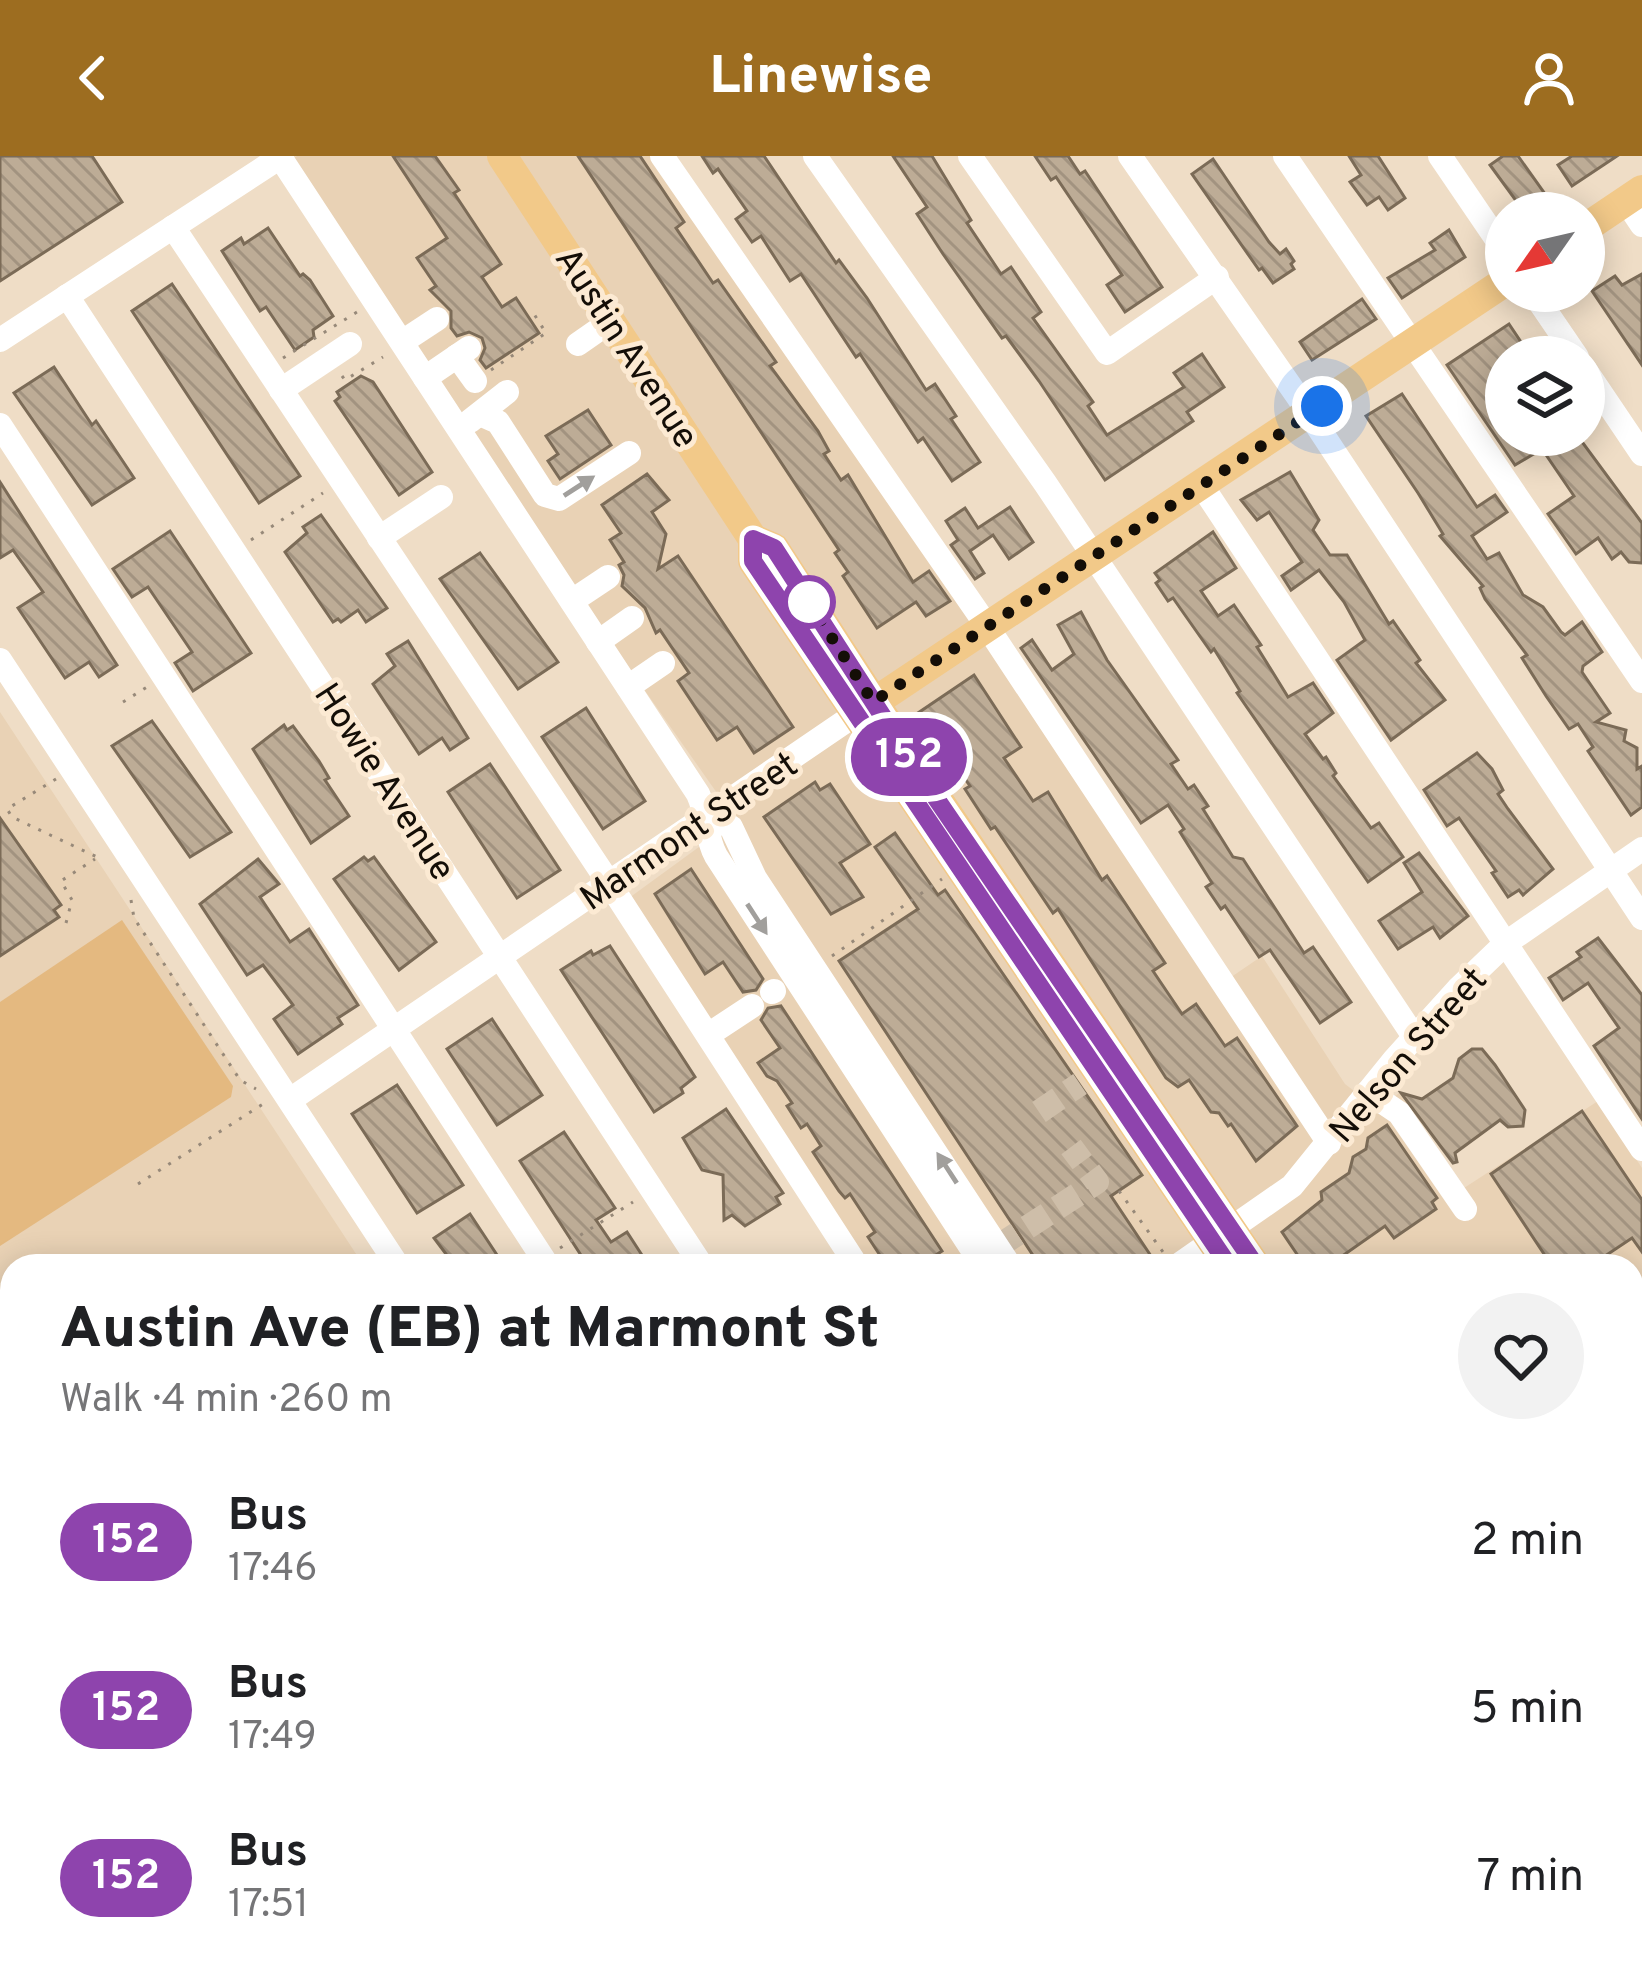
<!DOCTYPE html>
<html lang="en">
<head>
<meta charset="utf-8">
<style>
	body { margin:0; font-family:Overpass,sans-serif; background:#f2f2f2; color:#202124; height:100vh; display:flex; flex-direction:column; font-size:45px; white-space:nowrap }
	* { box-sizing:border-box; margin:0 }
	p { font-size:39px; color:#757577 }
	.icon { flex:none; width:66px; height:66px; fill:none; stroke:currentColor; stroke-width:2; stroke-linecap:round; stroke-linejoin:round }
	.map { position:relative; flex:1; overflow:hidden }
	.sheet { position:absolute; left:0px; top:1098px; width:1644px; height:735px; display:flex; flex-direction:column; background:#fff; border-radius:36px 36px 0 0; box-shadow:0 6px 30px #0003 }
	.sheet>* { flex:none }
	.badge { padding:0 24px; border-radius:39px; font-size:42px; line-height:78px }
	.needle { width:78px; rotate:236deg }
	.controls { position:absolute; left:1485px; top:36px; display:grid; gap:24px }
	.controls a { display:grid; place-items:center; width:120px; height:120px; border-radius:50%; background:#fff; box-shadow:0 6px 30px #0003; font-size:60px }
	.you { position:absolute; width:60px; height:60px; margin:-30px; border:9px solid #fff; border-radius:50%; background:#1a73e8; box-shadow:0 0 0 18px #1a73e833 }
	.map>.badge { position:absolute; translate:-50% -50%; box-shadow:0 0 0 6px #fff }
	.round { display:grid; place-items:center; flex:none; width:126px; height:126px; border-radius:63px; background:#f2f2f2 }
	.headline { display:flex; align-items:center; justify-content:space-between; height:204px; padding:0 60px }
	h1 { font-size:57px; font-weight:800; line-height:90px }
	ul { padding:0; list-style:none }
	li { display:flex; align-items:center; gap:36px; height:168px; padding:0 60px }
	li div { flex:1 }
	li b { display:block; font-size:45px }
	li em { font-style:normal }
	li .badge { min-width:132px; font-weight:700; text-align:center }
	header { display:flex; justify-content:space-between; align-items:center; height:156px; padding:0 60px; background:#9d6d20; color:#fff; font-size:54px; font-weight:800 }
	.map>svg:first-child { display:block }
</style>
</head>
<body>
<header><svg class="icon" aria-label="back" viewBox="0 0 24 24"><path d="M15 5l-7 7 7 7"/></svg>Linewise<svg class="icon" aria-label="person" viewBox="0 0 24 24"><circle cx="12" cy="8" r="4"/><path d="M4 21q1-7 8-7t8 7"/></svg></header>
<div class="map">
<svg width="1642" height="1832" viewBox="0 0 1642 1832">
	<defs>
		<pattern id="grass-dots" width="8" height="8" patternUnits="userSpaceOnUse" patternTransform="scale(3)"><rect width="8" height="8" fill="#e4b980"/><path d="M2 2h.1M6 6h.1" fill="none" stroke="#c39e6d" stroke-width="1.8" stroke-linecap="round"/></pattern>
		<pattern id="building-back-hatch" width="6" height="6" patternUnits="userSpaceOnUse" patternTransform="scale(3)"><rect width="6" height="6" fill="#bdac96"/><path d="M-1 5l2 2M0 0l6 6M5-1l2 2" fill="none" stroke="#a29380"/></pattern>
	</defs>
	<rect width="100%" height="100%" fill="#efddc6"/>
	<g fill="#e9d2b5">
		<polygon points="297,0 658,0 1221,828 1262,800 1345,928 1379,954 1399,937 1464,1032 1598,945 1642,1012 1642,1223 1632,1231 1632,1110 869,1110 629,742 736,664 584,448 291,4"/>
		<polygon points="0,556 364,1110 12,1110 12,1364 0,1373"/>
	</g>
	<g fill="url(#grass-dots)">
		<polygon points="12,1421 12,1759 0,1741 0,1429"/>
		<polygon points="331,1821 832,1821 840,1832 338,1832"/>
	</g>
	<polygon fill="#e4b980" points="122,764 233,930 231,941 0,1090 0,846"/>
	<g fill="url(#building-back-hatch)" stroke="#7b6b57" stroke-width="3">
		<polygon points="0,0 92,0 122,46 0,125"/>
		<polygon points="393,0 435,0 459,34 454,37 501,108 482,121 502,151 516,142 539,177 486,212 480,204 485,192 482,182 469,176 457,180 451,172 451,155 430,134 436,130 417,102 447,82"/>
		<polygon points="578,0 640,0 684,66 676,72 713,127 718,124 776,206 770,210 818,275 829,295 824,298 841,324 848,319 913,426 929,415 950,445 926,460 916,446 877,472 843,420 848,416 835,397 839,394"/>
		<polygon points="702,0 764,0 836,107 839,104 867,142 926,234 935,228 956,260 951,263 980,306 952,325 923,282 918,286 860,198 856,201 801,118 790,125 761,80 752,86 736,63 747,55 718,13 713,17"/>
		<polygon points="893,0 932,0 971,64 967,67 1001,118 1011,111 1041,156 1033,162 1093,246 1088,250 1107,279 1184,231 1174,217 1202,198 1224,231 1187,256 1193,265 1105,324 1039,225 1006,180 1002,182 943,98 917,58 927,51"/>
		<polygon points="1035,0 1068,0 1080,18 1085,15 1162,131 1125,156 1107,129 1122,119 1056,21 1051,24"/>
		<polygon points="1349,0 1378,0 1405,42 1388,54 1379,41 1367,49 1350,26 1361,19"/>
		<polygon points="1503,0 1518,0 1550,45 1534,57 1525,57 1490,9"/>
		<polygon points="1572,0 1617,0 1572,30 1558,9"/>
		<polygon points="1213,3 1269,86 1280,98 1286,93 1294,105 1291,108 1294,113 1273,127 1262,112 1259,114 1192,18"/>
		<polygon points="268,72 300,120 303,118 310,124 333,160 313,174 314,181 295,194 266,151 260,155 222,95 241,82 244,88"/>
		<polygon points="1449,74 1465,101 1402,142 1388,122 1435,94 1430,87"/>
		<polygon points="1642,118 1642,209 1592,135 1615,120 1622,129"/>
		<polygon points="172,128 300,320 259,347 132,155"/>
		<polygon points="1362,143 1376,163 1312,204 1300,186"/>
		<polygon points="1509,168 1531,201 1506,201 1506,279 1577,279 1642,367 1642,407 1629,406 1621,396 1612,403 1598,382 1576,398 1548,358 1574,340 1542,293 1515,309 1447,209"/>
		<polygon points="54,211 92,269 96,265 134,322 92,349 14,237"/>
		<polygon points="361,220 373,226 432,316 399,339 335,245 340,241 337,236"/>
		<polygon points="1402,238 1477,351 1495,339 1507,356 1472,380 1487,403 1499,397 1523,439 1543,451 1561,476 1565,479 1582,466 1602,496 1583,510 1582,516 1610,557 1596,566 1626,574 1624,585 1637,592 1637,613 1642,610 1642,651 1631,659 1588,595 1593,591 1578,568 1569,573 1546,540 1522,502 1527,499 1485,443 1480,432 1483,430 1440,380 1443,378 1418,337 1366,260"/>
		<polygon points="588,254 611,289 560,323 548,305 558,298 546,280"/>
		<polygon points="1290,316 1319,364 1313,374 1330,399 1347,399 1389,468 1393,465 1420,504 1416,507 1445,544 1391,584 1337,504 1365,484 1344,446 1319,414 1291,434 1282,420 1302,406 1269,356 1257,364 1241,344"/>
		<polygon points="647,318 669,344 652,356 666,378 658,413 678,400 793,571 754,597 737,571 717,584 678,525 689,517 660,474 656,477 645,452 622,430 624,419 619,409 624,406 610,384 621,377 602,349"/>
		<polygon points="0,326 117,509 99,521 89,506 65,522 18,452 43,436 13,394 0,402"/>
		<polygon points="1010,351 1033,386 1009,403 993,379 970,395 984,417 975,423 951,389 958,384 946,365 965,352 978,372"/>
		<polygon points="321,359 387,452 366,466 358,454 341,466 338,463 333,466 285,396 307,377 303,371"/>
		<polygon points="170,375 251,497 193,535 175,507 192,496 148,431 132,441 113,413"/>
		<polygon points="1213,376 1236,412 1201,435 1218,460 1234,449 1261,489 1257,491 1288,541 1313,527 1333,557 1305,578 1323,603 1326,601 1336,617 1333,620 1371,672 1379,667 1403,701 1368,726 1237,537 1240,535 1214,493 1211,496 1180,452 1173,442 1168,445 1156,427 1160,424 1155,417"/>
		<polygon points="480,397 558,506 518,533 440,423"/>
		<polygon points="1081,456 1107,504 1178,604 1171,608 1188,633 1194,629 1208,650 1203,653 1233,701 1243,703 1304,797 1313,791 1351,846 1320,867 1270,794 1259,801 1225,750 1221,753 1206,731 1212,727 1180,676 1184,673 1168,649 1141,667 1021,492 1032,484 1052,514 1074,498 1058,469"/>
		<polygon points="408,485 468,582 450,594 442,582 419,598 373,528 395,510 387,498"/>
		<polygon points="974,519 1021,591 1004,602 1033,645 1048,636 1102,724 1107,720 1165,807 1153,815 1182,858 1196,848 1225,890 1237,882 1297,970 1256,1005 1231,968 1228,970 1219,957 1211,956 1189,924 1178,931 1166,922 1058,753 1053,757 995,671 991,673 965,633 970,630 918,557"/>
		<polygon points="586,552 645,645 603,673 542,581"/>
		<polygon points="152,565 231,676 190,701 112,590"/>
		<polygon points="284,569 287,574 293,570 319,605 329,622 325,624 349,660 311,687 253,593"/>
		<polygon points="1477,597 1492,613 1503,634 1498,638 1508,653 1553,713 1523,739 1519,734 1508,741 1492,717 1496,715 1459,662 1447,670 1424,634"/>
		<polygon points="490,608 560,714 517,742 448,636"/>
		<polygon points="815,626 820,634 830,628 870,688 840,707 863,741 831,758 764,661"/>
		<polygon points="0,662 61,749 54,754 59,761 0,800"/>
		<polygon points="895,677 938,739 945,734 1142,1019 1111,1040 1151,1100 1135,1110 1040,1110 839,805 918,753 875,691"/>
		<polygon points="1419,697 1468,760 1440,782 1433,771 1398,793 1379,765 1422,736 1404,707"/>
		<polygon points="364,701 368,705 374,701 436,786 399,814 334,723"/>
		<polygon points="258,703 279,728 260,741 290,786 309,773 358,849 338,862 342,868 298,898 274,863 293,849 263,809 247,819 200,748"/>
		<polygon points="691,713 763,823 756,834 743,836 723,806 705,818 655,738"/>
		<polygon points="1598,782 1642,839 1642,963 1594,890 1619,872 1588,827 1563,844 1549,822 1581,801 1577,796"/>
		<polygon points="610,790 695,921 681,932 683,937 654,956 561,814 591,795 593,799"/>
		<polygon points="781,850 942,1095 919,1110 887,1110 868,1081 875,1076 850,1038 845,1042 839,1035 813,996 821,990 807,968 801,972 787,950 792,947 777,925 767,920 758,907 780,892 761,864 768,852"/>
		<polygon points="492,863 542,939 497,969 447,893"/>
		<polygon points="1472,893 1482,893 1495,909 1525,954 1523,970 1508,971 1500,964 1455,997 1457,1006 1453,1007 1401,937 1422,943 1453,922 1459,903"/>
		<polygon points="397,929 463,1029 417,1057 352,958"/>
		<polygon points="726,953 783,1037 776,1041 780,1048 745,1070 732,1059 724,1064 723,1019 702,1014 683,982"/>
		<polygon points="1582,955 1642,1044 1642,1096 1632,1082 1590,1110 1552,1110 1491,1018"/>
		<polygon points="1387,969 1437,1042 1432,1046 1436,1053 1394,1082 1385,1070 1328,1110 1305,1110 1282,1076 1322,1044 1321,1036 1349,1017 1353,1001 1366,993 1368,982"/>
		<polygon points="564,976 615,1052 596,1064 611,1086 627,1076 649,1110 588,1110 520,1005"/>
		<polygon points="470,1058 499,1102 503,1110 455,1110 434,1082"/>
	</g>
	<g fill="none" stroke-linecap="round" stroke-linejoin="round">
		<g stroke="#cebea9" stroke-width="24" stroke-dasharray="24 12" stroke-linecap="butt">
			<polyline points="1039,956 1080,928"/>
			<polyline points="997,1091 1097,1026 1071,991"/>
		</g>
		<g stroke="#978979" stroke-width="3" stroke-dasharray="3 9" stroke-linecap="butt">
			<polyline points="283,202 357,156"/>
			<polyline points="491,214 546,177 534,158"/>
			<polyline points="342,220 345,224 383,201"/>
			<polyline points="251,384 323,337"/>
			<polyline points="123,546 147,531"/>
			<polyline points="56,623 7,653 12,661 97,701"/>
			<polyline points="131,744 134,762 240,924 256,933"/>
			<polyline points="66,767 72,744 61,725 95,703"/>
			<polyline points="832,800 942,723"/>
			<polyline points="138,1028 263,948"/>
			<polyline points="1119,1035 1163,1096"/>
			<polyline points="560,1092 633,1046"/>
			<polyline points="0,1432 12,1424"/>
			<polyline points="0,1557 12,1549"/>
			<polyline points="0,1606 12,1624"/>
			<polyline points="386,1821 392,1832"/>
			<polyline points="564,1821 570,1832"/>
			<polyline points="812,1821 819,1832"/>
			<polyline points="425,1832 431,1821"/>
			<polyline points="485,1832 497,1821"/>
			<polyline points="600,1832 617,1821"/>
		</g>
		<g stroke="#fff" stroke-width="24">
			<polyline points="662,0 978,457 1329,987"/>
			<polyline points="815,0 1045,327 1415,882"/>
			<polyline points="970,0 1107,197 1217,121"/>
			<polyline points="1130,0 1298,241 1642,762"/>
			<polyline points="1285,0 1642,525"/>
			<polyline points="1440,0 1506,97"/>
			<path d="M280,1L698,638C708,659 705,680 716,700L983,1110"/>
			<polyline points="1626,45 1642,69"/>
			<polyline points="173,71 609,727 857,1110"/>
			<polyline points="1532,135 1577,201"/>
			<polyline points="67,140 702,1110"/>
			<polyline points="0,184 282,0"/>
			<polyline points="402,186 437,163"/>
			<polyline points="578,188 611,165"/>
			<polyline points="457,200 475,225"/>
			<polyline points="1584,212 1642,298"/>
			<polyline points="425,222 469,192"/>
			<polyline points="281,234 350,188"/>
			<polyline points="480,258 498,266 545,339 559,343 629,297"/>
			<polyline points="470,265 507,236"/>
			<polyline points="0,269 548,1110"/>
			<polyline points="1202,330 1642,993"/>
			<polyline points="379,382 441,341"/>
			<polyline points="572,445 608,421"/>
			<polyline points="598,486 632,462"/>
			<polyline points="0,504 398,1110"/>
			<polyline points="628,531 663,507"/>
			<polyline points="708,660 731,671 755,722 1010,1110"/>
			<polyline points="772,836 774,835"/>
			<polyline points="708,879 752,850"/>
			<polyline points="1368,936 1399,957 1465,1053"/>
			<polyline points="290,944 856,558"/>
			<polyline points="1177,1110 1292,1030 1394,904 1458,833 1506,787 1642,693"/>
			<polyline points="1632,1269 1642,1263"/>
			<polyline points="0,1404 12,1396"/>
			<polyline points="1632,1439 1642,1454"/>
			<polyline points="1632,1481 1642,1496"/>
			<polyline points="1632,1520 1642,1536"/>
			<polyline points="0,1769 12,1788"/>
			<polyline points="1632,1781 1642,1775"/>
			<polyline points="34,1821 41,1832"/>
			<polyline points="173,1821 180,1832"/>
			<polyline points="324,1821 332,1832"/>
			<polyline points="866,1821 873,1832"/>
			<polyline points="1163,1821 1170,1832"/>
			<polyline points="118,1832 135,1821"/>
			<polyline points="1032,1832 1048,1821"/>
			<polyline points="1555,1832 1571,1821"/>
		</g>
		<g stroke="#f2c989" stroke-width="30">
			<polyline points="502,0 753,383 753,405 1229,1110"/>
			<polyline points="1584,73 1642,34"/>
			<polyline points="753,383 774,392 930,632 1256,1110"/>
			<polyline points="861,555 1506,125"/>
			<polyline points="1632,1635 1642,1635"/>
			<polyline points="1632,1663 1642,1677"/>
			<polyline points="1632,1709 1642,1724"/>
			<polyline points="1269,1832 1286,1821"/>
		</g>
	</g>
	<defs><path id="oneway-solid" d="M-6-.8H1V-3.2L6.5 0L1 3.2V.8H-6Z" transform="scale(3)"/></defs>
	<g fill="#a19f9c">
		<use href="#oneway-solid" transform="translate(579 330) rotate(-33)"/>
		<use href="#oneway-solid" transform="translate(757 763) rotate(57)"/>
		<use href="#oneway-solid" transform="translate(947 1012) rotate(-123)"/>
	</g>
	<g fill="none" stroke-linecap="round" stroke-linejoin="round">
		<defs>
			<polyline id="line" points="1229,1110 753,405 753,383 774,392 929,632 1256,1110"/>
		</defs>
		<use href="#line" stroke="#fff" stroke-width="27"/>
		<use href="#line" stroke="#8e44ad" stroke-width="18"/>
		<polyline stroke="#140e07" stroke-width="12" stroke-dasharray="0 21.6" points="809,446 873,546 1322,250"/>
	</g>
	<circle fill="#fff" stroke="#8e44ad" stroke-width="6" cx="809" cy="446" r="24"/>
	<g text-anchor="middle" stroke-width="10" stroke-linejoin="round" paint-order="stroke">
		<g font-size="36" fill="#140e07" stroke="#fcead3">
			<text transform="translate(628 191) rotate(57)" y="13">Austin Avenue</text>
			<text transform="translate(386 625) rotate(57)" y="13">Howie Avenue</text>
			<text transform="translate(688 674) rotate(-34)" y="13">Marmont Street</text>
			<text transform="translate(1407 898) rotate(-49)" y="13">Nelson Street</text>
		</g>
	</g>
</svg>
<div class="controls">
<a><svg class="needle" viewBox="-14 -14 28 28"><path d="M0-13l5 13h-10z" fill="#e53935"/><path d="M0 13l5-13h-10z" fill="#757577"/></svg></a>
<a><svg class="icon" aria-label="layers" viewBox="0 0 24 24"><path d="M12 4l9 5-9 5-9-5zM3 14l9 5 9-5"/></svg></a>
</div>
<div class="you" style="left:1322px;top:250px"></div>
<b class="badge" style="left:909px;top:601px;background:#8e44ad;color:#fff">152</b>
<section class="sheet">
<div class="headline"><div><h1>Austin Ave (EB) at Marmont St</h1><p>Walk · 4 min · 260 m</p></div><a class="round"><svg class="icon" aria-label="heart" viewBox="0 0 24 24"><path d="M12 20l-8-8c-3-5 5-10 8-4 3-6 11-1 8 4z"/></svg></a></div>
<ul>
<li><span class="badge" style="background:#8e44ad;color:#fff">152</span><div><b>Bus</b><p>17:46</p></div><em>2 min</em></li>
<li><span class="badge" style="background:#8e44ad;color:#fff">152</span><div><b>Bus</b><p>17:49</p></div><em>5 min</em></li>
<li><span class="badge" style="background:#8e44ad;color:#fff">152</span><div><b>Bus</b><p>17:51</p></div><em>7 min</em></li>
</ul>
</section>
</div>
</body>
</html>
